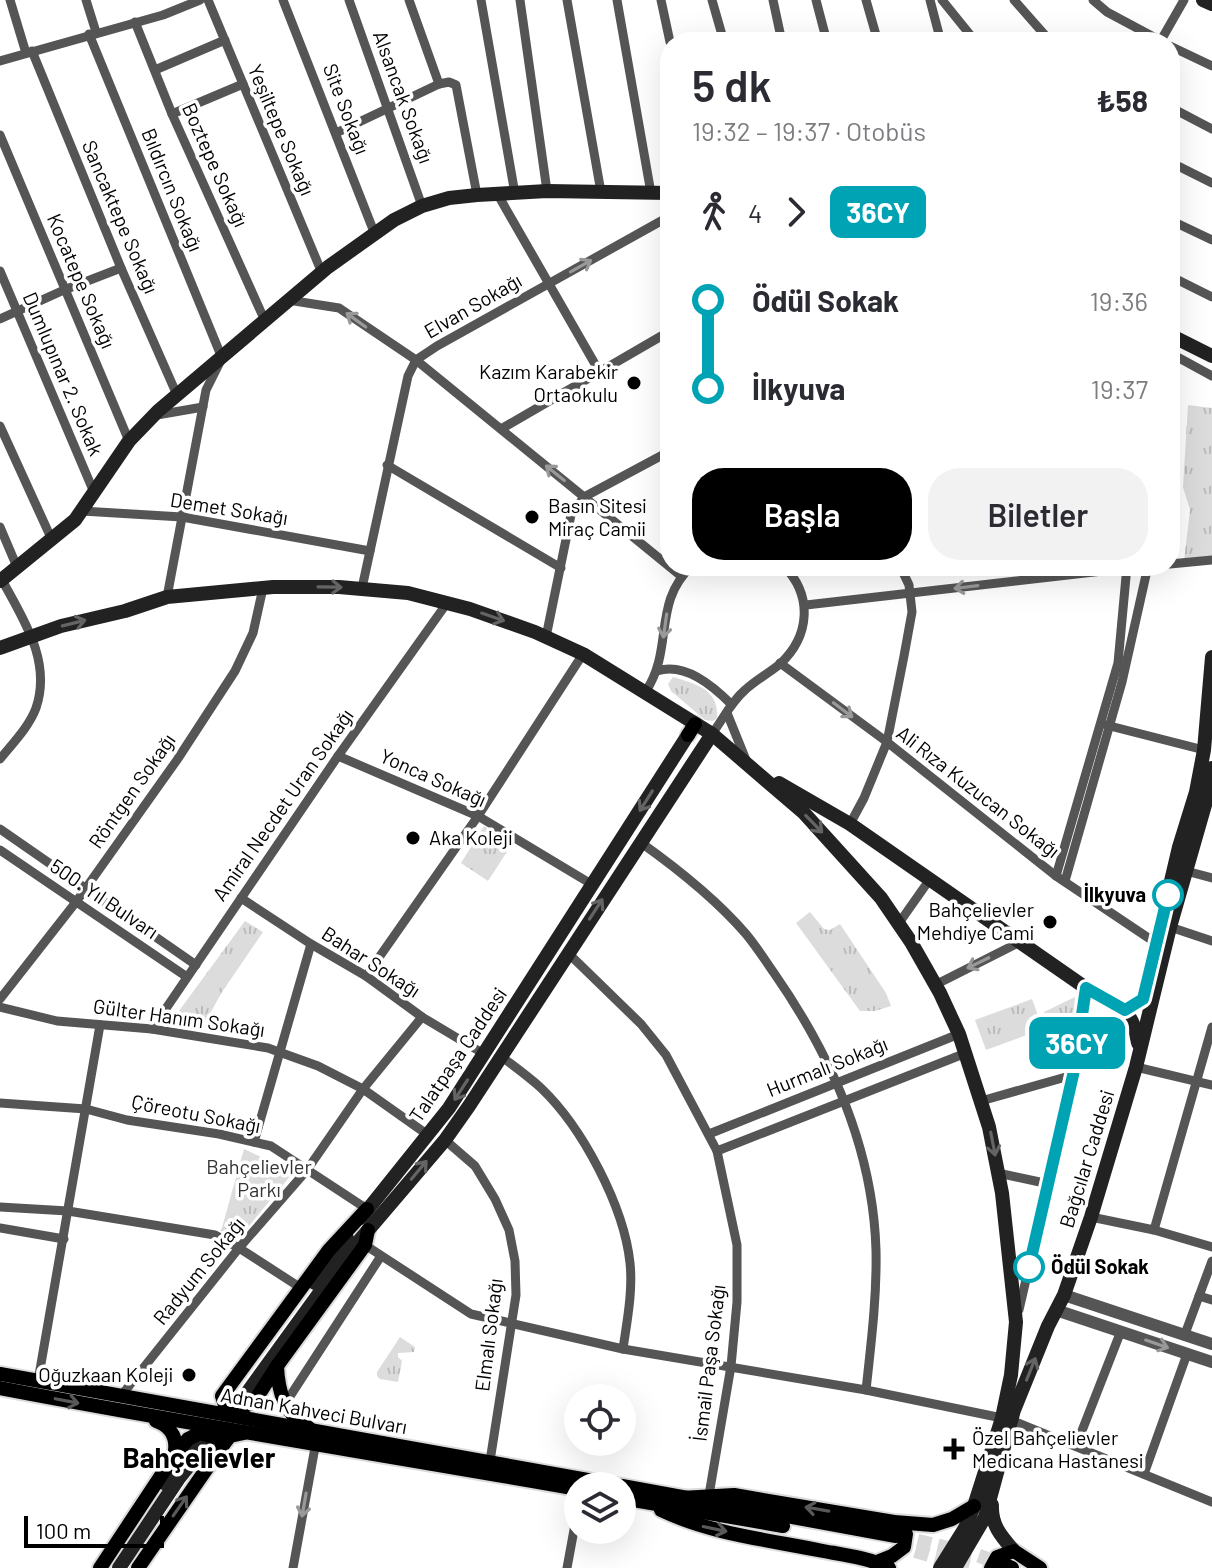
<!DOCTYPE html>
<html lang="tr">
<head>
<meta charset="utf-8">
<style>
	body { margin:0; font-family:Barlow,sans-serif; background:#f2f2f3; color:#2b2b33; height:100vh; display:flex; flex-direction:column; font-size:30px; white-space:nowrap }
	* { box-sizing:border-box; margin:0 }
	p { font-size:26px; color:#7c7c81 }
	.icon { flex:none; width:44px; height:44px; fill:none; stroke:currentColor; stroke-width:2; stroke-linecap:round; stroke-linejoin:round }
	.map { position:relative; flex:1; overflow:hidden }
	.panel { position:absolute; left:660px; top:32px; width:520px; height:544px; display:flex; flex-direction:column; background:#fff; border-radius:32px; box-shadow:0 8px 32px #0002 }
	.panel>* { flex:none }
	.badge { padding:0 16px; border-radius:12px; font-size:28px; line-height:52px }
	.fabs { position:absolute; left:564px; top:1384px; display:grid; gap:16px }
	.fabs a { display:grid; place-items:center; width:72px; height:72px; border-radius:50%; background:#fff; box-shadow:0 8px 32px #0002; font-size:40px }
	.scale { position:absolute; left:24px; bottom:20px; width:140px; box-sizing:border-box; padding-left:8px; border:4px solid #000; border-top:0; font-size:22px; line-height:28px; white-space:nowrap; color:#000; -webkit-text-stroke:6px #fff; paint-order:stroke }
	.map>.badge { position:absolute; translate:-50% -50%; box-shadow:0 0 0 4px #fff }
	.legs { display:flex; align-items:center; gap:12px; height:88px; padding:0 32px; font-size:26px }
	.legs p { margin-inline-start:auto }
	.head { display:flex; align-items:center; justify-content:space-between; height:136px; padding:0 32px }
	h1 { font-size:44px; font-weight:600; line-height:60px }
	.button { display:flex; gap:16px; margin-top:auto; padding:16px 32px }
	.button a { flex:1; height:92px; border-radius:32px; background:#000; color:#fff; font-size:32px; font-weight:600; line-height:92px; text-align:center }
	.button a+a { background:#f2f2f3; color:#2b2b33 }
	ul { padding:0 32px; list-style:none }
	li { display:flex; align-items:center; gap:28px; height:88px; font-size:30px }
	li i { display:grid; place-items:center; width:12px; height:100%; margin:0 10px; background:currentColor }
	li i::after { content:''; width:20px; height:20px; margin:-10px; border:6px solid; border-radius:50%; background:#fff }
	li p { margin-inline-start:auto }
	li:first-child i { background:linear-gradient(#0000 50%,currentColor 0) }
	li:last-child i { background:linear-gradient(currentColor 50%,#0000 0) }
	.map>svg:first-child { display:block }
</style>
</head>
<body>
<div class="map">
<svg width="1212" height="1568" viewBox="0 0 1212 1568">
	<defs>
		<pattern id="grass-tufts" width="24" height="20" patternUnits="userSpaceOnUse" patternTransform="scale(2)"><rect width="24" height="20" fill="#dcdcdc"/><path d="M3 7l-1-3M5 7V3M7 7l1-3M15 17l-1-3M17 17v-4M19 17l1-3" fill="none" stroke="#bbb"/></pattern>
	</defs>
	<rect width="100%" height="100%" fill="#fff"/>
	<g fill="url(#grass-tufts)">
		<polygon points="1188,405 1212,408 1212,558 1184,561 1190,510 1183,487"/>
		<path d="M673,677C696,684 719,689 717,718L713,721L705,720L671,691L668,684Z"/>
		<polygon points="484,826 512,844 488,881 461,863"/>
		<polygon points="810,912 824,929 830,930 840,924 886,993 891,1006 875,1011 860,1011 796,923"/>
		<polygon points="245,921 263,932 222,992 203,1026 173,1019"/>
		<polygon points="1075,997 1071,1062 1063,1069 1044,1012"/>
		<polygon points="1032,999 1043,1029 986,1050 975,1020"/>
		<polygon points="244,1149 291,1171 291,1175 245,1231 239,1234 221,1231"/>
		<polygon points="400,1337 415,1347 414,1352 398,1353 398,1357 402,1361 398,1382 380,1379 377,1376 377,1372"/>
	</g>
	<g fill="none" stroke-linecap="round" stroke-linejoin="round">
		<g stroke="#d9d9d9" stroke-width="14" stroke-dasharray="14 7" stroke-linecap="butt">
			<polyline points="897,1536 974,1554 1004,1565"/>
			<polyline points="895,1545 973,1568"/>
		</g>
		<defs>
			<g id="primary">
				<polyline points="688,735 695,724"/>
				<polyline points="367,1209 329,1250 222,1396 225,1405 236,1410 254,1402 277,1366 365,1245 368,1230"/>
				<path d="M277,1366C278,1392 285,1415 309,1428"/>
				<polyline points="0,1374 621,1486"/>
				<path d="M0,1388C192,1425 385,1455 578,1489"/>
				<polyline points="175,1455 188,1439 200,1433 221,1439 223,1445"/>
				<polyline points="622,1486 896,1536"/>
				<polyline points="622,1498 783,1526"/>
				<polyline points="681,1498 734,1495 894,1522 933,1525 952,1519 974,1506"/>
				<path d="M661,1510C711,1534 769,1540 823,1551C845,1555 869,1558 889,1568"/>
				<polyline points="877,1562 892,1556 904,1547 906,1534 894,1522"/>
				<polyline points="1005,1565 1012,1568"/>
				<path d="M100,1568L174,1456C178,1440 173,1427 156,1421"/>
				<polyline points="138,1568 223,1445 230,1436 244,1433"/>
				<polyline points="991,1568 997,1557 1014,1551 1040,1568"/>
			</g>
		</defs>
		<use href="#primary" stroke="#dbdbdb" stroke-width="18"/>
		<g stroke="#555" stroke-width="9">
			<polyline points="10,0 26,53"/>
			<polyline points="86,0 96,32"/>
			<polyline points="208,0 322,273"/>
			<polyline points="283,0 374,232"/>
			<polyline points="349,0 422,206"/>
			<polyline points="409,0 439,84"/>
			<polyline points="481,0 515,194"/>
			<polyline points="520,0 547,191"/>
			<polyline points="567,0 601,192"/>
			<polyline points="617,0 651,193"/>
			<polyline points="661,0 670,42"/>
			<polyline points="712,0 724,42"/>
			<polyline points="773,0 782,42"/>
			<polyline points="816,0 827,42"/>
			<polyline points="866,0 878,42"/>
			<polyline points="930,0 941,42"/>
			<polyline points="942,0 976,42"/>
			<polyline points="1014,0 1051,42"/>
			<polyline points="1093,0 1107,12 1163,42"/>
			<polyline points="135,22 172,114 265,321"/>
			<polyline points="89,34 222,358 206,390 167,597"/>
			<polyline points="1160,42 1184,0"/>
			<polyline points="1170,46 1212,66"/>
			<polyline points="32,51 121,268 177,395"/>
			<polyline points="0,61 163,15 200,0"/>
			<polyline points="155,70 225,40"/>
			<polyline points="1170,107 1212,129"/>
			<polyline points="172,114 243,84"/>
			<polyline points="336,133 439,84 449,82 456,85 477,195"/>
			<polyline points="0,135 129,441"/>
			<polyline points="1170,162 1212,183"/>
			<polyline points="498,195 599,371"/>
			<polyline points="1170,220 1212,240"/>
			<polyline points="0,271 93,490"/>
			<polyline points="1170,276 1212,297"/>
			<polyline points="288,300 339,308 416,360 681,576"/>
			<polyline points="0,319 64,290 121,268"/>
			<polyline points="1170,353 1212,376"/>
			<polyline points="157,415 203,407"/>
			<polyline points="0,426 52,540"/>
			<polyline points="501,429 670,331"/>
			<polyline points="387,465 561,568"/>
			<polyline points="82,511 182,517 370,551"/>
			<polyline points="0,527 17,567"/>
			<polyline points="1170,564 1212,560"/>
			<polyline points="362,588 408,376 416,360 437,346 670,216"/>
			<polyline points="806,605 1146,566"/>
			<polyline points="546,637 571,515 584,497 670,451"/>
			<polyline points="780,663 887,742 1056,876 1156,943"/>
			<path d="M657,671C685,662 713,686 731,704"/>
			<path d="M646,691C674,649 652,602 692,566"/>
			<polyline points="727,713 746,760"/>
			<polyline points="1106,725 1204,750"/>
			<path d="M712,734C723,719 731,702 745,690C756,680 769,673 780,664C810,636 813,596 784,566"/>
			<polyline points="338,756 478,816 593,885"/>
			<path d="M0,759C12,744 29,727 36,708C52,661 23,619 2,580"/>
			<polyline points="850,824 864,798 887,742 904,656 912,612 909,585 900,566"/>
			<polyline points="0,829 196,965"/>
			<path d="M640,842C678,869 715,898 746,934C756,946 765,960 774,973C831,1055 873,1149 876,1250C877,1297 871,1344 866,1390"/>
			<polyline points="0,850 187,977"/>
			<polyline points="1186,871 1212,878"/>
			<polyline points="1056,876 1118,663 1127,566"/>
			<polyline points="1065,881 1122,682 1148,566"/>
			<polyline points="241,898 311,944 366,976 422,1017 484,1054"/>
			<polyline points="899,923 930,879"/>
			<polyline points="1170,927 1212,941"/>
			<polyline points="568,953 641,1024 666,1055 717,1151 737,1245 737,1302 731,1366 709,1495"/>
			<polyline points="366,976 478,816 583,654"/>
			<polyline points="935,985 1020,942"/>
			<polyline points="0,999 76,902 177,760 235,671 253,633 263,588"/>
			<polyline points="0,1007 57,1021 152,1029 268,1048 318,1066 363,1089 428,1135"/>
			<polyline points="152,1029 338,756 447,603"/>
			<path d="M502,1057C515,1067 529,1077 541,1088C582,1127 624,1206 630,1263C633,1291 627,1321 623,1349"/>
			<polyline points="1136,1067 1212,1085"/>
			<polyline points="981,1101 1073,1075"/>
			<polyline points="0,1103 86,1109 127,1120 219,1134 271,1146 367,1209"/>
			<polyline points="709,1134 959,1034"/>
			<polyline points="445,1140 475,1166 495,1199 509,1230 515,1261 516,1295 490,1461"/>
			<polyline points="254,1142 311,944"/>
			<polyline points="717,1151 966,1053"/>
			<polyline points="998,1173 1049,1184"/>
			<polyline points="0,1207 68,1211 215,1235 239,1248 301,1288"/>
			<polyline points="1091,1217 1154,1230 1212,1247"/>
			<polyline points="0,1228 64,1239"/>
			<polyline points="1154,1230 1212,1027"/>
			<polyline points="365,1245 471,1314 623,1349 866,1390 1002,1418"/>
			<polyline points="1199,1296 1212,1300"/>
			<polyline points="1019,1310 1073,1075 1086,988"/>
			<polyline points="1185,1334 1212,1261"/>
			<polyline points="38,1381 100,1025"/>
			<polyline points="121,1396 239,1248 307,1170 363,1089 422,1017"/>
			<polyline points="285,1404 381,1256"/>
			<polyline points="1011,1420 1212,1502"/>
			<polyline points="1076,1446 1121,1331"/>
			<polyline points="1144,1474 1187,1354"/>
			<polyline points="293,1568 316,1442"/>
			<polyline points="567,1568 578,1508"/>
		</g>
		<g stroke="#555" stroke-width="12">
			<polyline points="1064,1295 1212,1344"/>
			<polyline points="1056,1310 1212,1362"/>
		</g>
		<g stroke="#222" stroke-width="14">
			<polyline points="1203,0 1212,4"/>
			<polyline points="1170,335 1212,356"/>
			<polyline points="0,581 75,520 129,441 158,411 328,267 394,220 422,206 449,198 477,195 547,191 670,193"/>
			<polyline points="0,648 61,626 125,611 167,597 273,587 339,587 408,593 470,609 535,632 583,654 712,734 804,813 881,898 911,942 940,993 959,1034 989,1127 1002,1193 1016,1322 1011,1375 1002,1418 974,1506 965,1528 940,1568"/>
			<path d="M779,783L850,824L1086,988C1118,1006 1132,1005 1138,1043"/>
			<polyline points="1154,953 1179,847 1196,792 1204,750 1212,657"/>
			<polyline points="1125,1010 1143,999 1147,981"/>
			<polyline points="361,1218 449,1108 688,735"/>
			<polyline points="315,1283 347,1238"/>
			<polyline points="244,1397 347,1255 445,1140 469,1106 712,734"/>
			<polyline points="164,1483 194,1442"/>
			<path d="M992,1505C991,1525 1001,1536 1014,1551"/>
			<polyline points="119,1568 179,1478 208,1442"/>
			<polyline points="955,1568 985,1517 1014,1410 1048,1326 1064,1295 1091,1217 1136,1067 1170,927 1207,798 1212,768"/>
		</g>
		<use href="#primary" stroke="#000" stroke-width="14"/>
	</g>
	<defs><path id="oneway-shaft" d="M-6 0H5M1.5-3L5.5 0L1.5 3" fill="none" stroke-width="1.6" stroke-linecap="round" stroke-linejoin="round" transform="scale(2)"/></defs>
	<g stroke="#999">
		<use href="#oneway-shaft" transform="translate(581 266) rotate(-29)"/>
		<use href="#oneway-shaft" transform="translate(356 320) rotate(-144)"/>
		<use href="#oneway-shaft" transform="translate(555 473) rotate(-141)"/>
		<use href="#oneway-shaft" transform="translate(966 587) rotate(173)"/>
		<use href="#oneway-shaft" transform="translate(665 626) rotate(98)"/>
		<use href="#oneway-shaft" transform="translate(843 710) rotate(37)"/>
		<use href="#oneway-shaft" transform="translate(978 963) rotate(154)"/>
		<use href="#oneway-shaft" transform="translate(1157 1344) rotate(19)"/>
		<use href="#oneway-shaft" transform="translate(304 1505) rotate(100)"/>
	</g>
	<g stroke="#646464">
		<use href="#oneway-shaft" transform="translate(330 587) rotate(1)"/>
		<use href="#oneway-shaft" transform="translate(493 617) rotate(19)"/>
		<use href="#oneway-shaft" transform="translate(74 623) rotate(-14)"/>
		<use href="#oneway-shaft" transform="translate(646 801) rotate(122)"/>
		<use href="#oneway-shaft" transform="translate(814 824) rotate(46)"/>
		<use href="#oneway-shaft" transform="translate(596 909) rotate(-57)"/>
		<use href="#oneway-shaft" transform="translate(461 1090) rotate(123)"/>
		<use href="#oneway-shaft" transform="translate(993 1144) rotate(79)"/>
		<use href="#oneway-shaft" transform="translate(419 1170) rotate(-50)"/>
		<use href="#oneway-shaft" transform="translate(1031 1369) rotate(-68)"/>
	</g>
	<g stroke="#595959">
		<use href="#oneway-shaft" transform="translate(67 1401) rotate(11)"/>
		<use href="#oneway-shaft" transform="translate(180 1506) rotate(-55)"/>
		<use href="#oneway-shaft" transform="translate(817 1509) rotate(-170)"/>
		<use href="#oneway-shaft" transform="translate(715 1529) rotate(12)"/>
	</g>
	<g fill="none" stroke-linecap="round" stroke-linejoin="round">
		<defs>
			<polyline id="line-1" points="1029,1267 1073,1075 1086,988 1125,1010 1143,999 1168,895"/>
		</defs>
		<use href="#line-1" stroke="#fff" stroke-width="18"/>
		<use href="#line-1" stroke="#00a3b4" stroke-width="12"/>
	</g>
	<g fill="#000" stroke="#fff" stroke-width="3">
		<circle cx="634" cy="383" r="8"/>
		<circle cx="532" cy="517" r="8"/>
		<circle cx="413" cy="838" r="8"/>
		<circle cx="1050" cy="922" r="8"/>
		<circle cx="189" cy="1375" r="8"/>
		<path d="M950 1437h8v8h8v8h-8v8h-8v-8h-8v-8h8z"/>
	</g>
	<g fill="#fff" stroke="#00a3b4" stroke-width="4">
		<circle cx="1168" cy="895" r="14"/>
		<circle cx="1029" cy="1267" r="14"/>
	</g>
	<g text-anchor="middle" stroke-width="7" stroke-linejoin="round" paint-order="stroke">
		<g font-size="20" fill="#000" stroke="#fff">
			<text transform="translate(403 97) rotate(70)" y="7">Alsancak Sokağı</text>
			<text transform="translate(346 109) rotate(69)" y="7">Site Sokağı</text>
			<text transform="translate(281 130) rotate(67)" y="7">Yeşiltepe Sokağı</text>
			<text transform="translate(215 165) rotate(66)" y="7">Boztepe Sokağı</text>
			<text transform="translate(172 190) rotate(68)" y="7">Bıldırcın Sokağı</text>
			<text transform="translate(120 217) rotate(67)" y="7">Sancaktepe Sokağı</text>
			<text transform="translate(81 281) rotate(67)" y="7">Kocatepe Sokağı</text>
			<text transform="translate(473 306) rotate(-30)" y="7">Elvan Sokağı</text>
			<text transform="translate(63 374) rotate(67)" y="7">Dumlupınar 2. Sokak</text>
			<text transform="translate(229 509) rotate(9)" y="7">Demet Sokağı</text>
			<text transform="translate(433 778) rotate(24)" y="7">Yonca Sokağı</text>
			<text transform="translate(132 791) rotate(-55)" y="7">Röntgen Sokağı</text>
			<text transform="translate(978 792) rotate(38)" y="7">Ali Rıza Kuzucan Sokağı</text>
			<text transform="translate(283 805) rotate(-55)" y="7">Amiral Necdet Uran Sokağı</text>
			<text transform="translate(104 899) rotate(34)" y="7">500. Yıl Bulvarı</text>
			<text transform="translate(371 962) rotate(33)" y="7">Bahar Sokağı</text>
			<text transform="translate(179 1018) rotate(8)" y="7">Gülter Hanım Sokağı</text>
			<text transform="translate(458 1055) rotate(-56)" y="7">Talatpaşa Caddesi</text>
			<text transform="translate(827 1067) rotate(-22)" y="7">Hurmalı Sokağı</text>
			<text transform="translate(196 1114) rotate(11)" y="7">Çöreotu Sokağı</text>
			<text transform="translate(1087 1159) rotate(-73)" y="7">Bağcılar Caddesi</text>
			<text transform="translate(199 1271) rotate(-51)" y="7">Radyum Sokağı</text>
			<text transform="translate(489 1335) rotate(-83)" y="7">Elmalı Sokağı</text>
			<text transform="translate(709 1363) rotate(-83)" y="7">İsmail Paşa Sokağı</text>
			<text transform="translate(314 1411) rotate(10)" y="7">Adnan Kahveci Bulvarı</text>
		</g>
		<g font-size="20" fill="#000" stroke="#fff" text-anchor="end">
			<text x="618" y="379">Kazım Karabekir<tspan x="618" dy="23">Ortaokulu</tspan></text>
			<text x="548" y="513" text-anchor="start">Basın Sitesi<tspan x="548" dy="23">Miraç Camii</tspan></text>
			<text x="429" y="845" text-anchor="start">Aka Koleji</text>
			<text x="1034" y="917">Bahçelievler<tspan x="1034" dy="23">Mehdiye Cami</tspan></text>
			<text x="173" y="1382">Oğuzkaan Koleji</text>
			<text x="972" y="1445" text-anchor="start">Özel Bahçelievler<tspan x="972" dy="23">Medicana Hastanesi</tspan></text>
		</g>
		<g font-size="20" font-weight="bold" fill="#000" stroke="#fff" text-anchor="end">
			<text x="1146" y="902">İlkyuva</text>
			<text x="1051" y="1274" text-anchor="start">Ödül Sokak</text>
		</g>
		<g font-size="20" fill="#333" stroke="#fff">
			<text x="259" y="1174">Bahçelievler<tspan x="259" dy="23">Parkı</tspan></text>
		</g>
		<g font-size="28" font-weight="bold" fill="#000" stroke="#fff">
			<text x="199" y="1468">Bahçelievler</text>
		</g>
	</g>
</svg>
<div class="fabs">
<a><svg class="icon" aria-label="locate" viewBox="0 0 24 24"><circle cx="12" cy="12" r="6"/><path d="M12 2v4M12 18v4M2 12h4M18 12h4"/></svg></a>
<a><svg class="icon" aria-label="layers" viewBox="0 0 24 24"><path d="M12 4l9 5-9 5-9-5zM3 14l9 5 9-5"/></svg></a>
</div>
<div class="scale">100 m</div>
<b class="badge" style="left:1077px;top:1043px;background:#00a3b4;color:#fff">36CY</b>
<section class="panel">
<div class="head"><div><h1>5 dk</h1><p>19:32 – 19:37 · Otobüs</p></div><b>₺58</b></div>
<div class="legs"><svg class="icon" aria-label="walk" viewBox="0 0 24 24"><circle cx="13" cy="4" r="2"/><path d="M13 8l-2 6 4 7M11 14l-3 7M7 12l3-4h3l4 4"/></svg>4<svg class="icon" aria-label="forward" viewBox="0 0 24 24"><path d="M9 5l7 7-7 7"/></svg><b class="badge" style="background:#00a3b4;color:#fff">36CY</b></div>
<ul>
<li><i style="color:#00a3b4"></i><b>Ödül Sokak</b><p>19:36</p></li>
<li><i style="color:#00a3b4"></i><b>İlkyuva</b><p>19:37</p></li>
</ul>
<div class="button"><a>Başla</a><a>Biletler</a></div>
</section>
</div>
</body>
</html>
